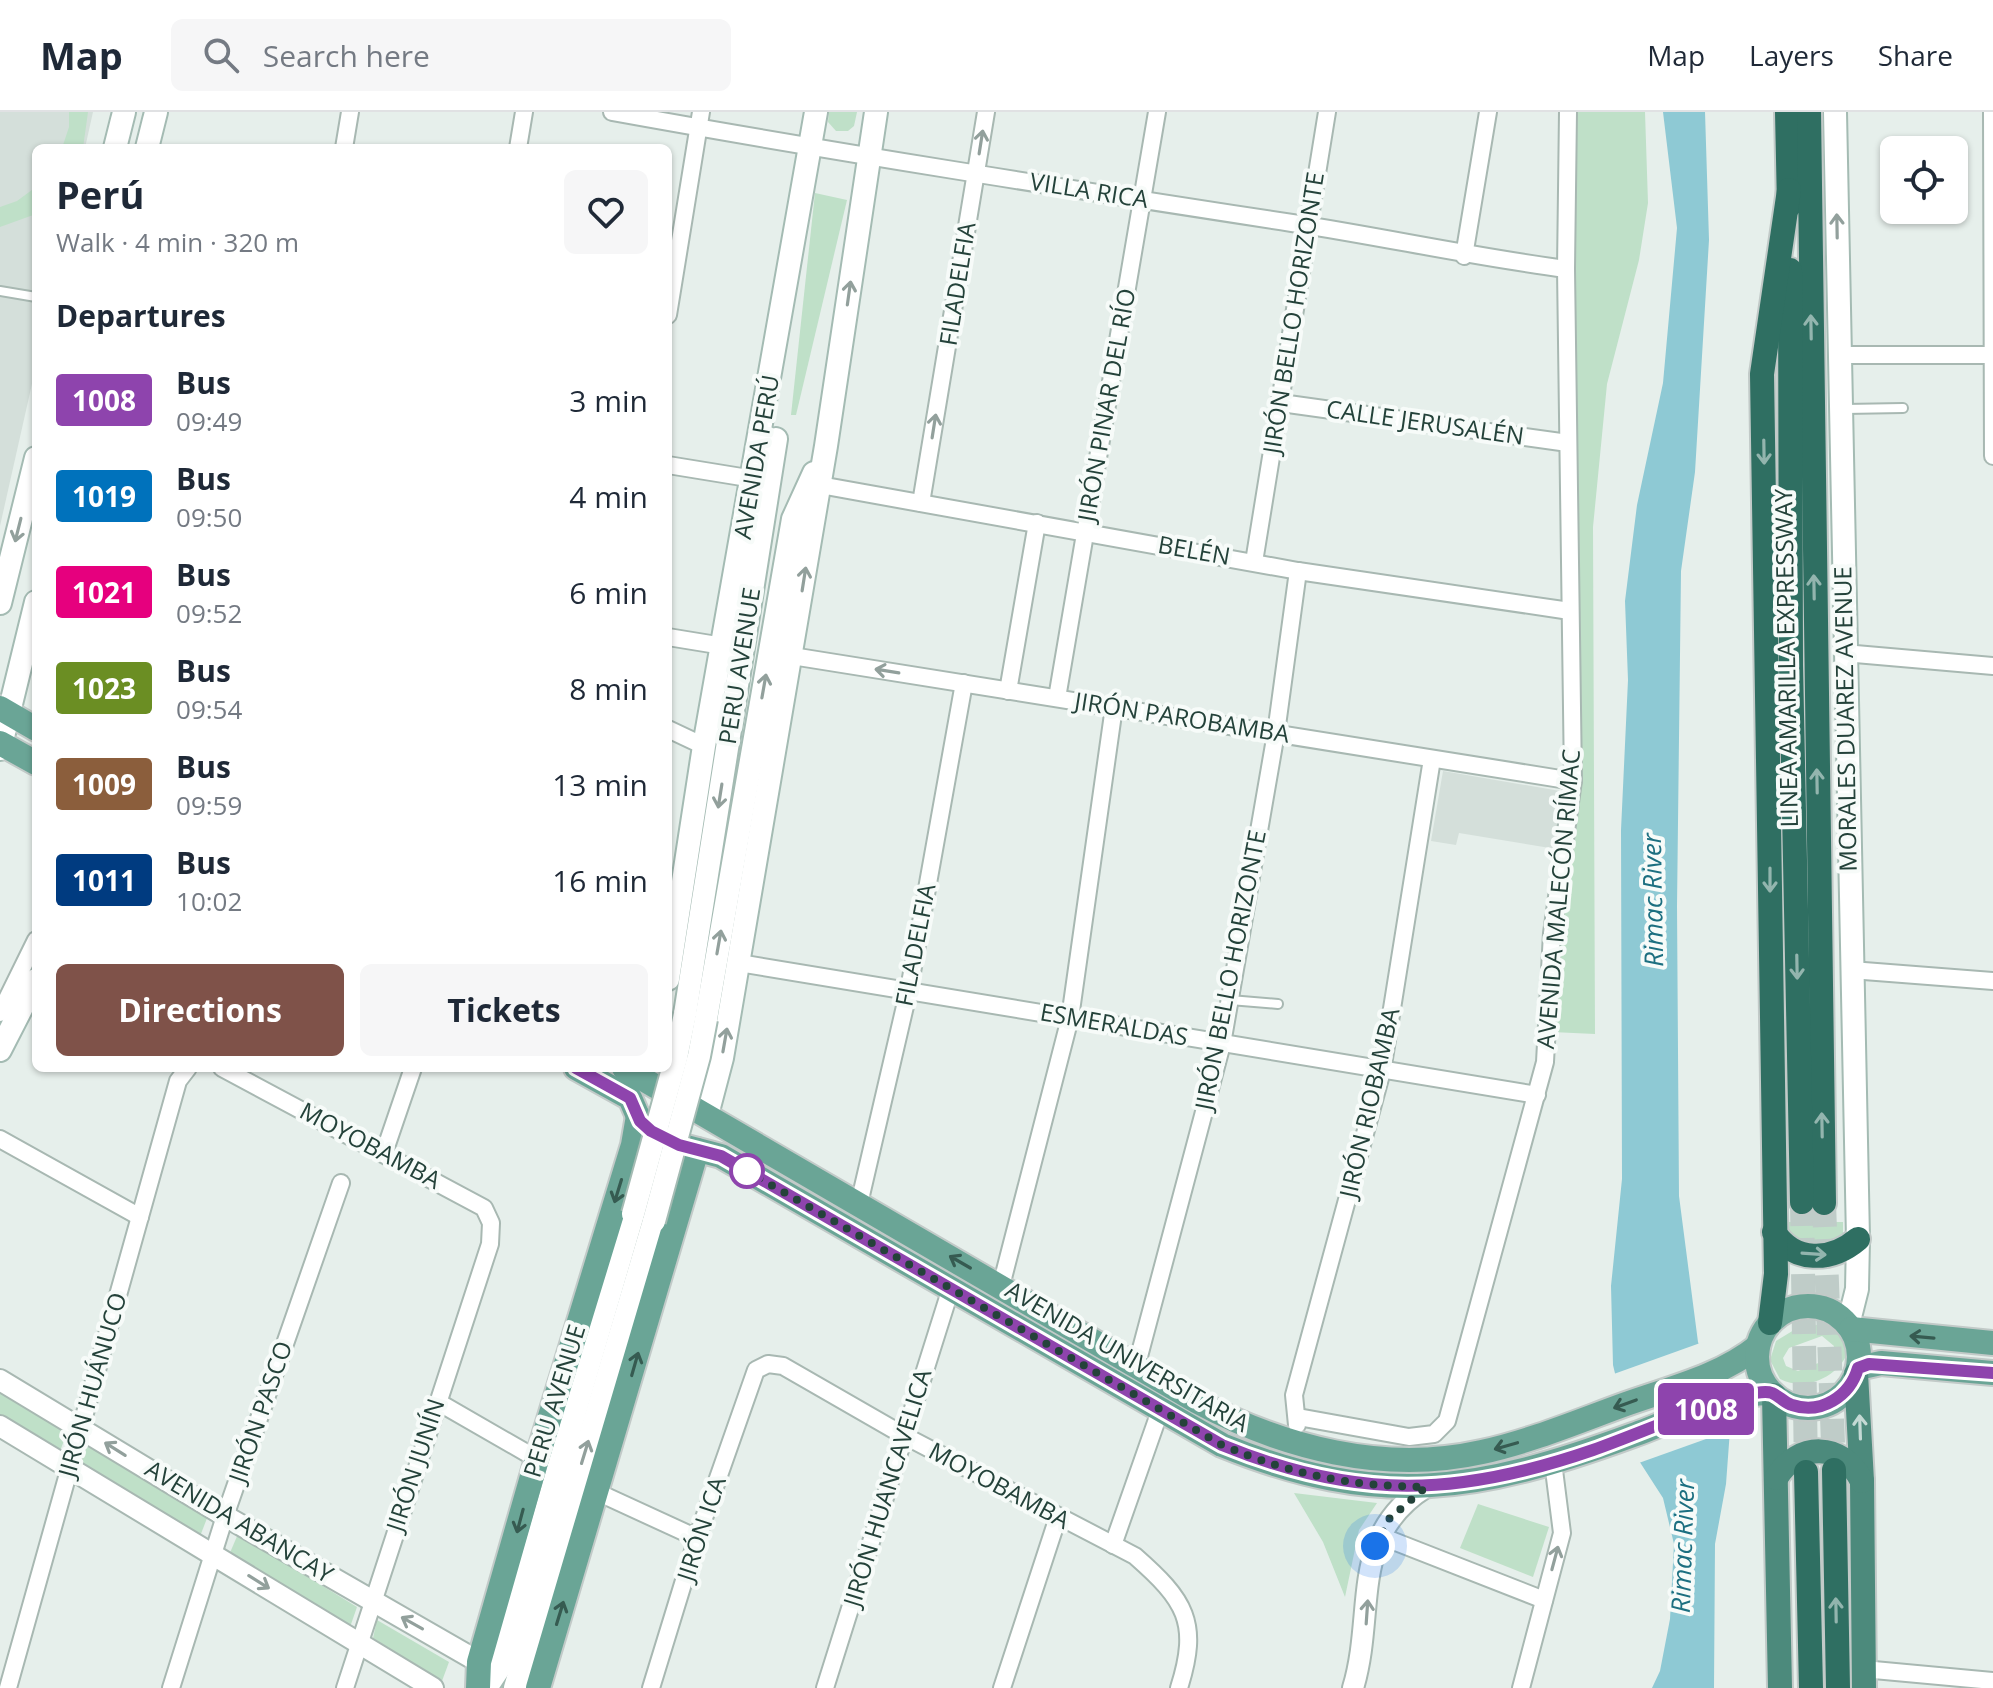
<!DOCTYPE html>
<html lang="en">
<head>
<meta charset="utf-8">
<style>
	body { margin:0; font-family:"Open Sans",sans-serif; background:#f6f6f7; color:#1f2937; height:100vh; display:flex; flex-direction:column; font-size:30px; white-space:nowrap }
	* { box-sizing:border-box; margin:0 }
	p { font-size:26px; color:#747a83 }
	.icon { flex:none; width:44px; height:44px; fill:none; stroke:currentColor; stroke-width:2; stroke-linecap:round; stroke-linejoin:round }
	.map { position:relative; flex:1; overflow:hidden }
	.details { position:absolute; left:32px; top:32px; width:640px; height:928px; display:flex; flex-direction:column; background:#fff; border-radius:12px; box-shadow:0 2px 6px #0004 }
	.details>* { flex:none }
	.badge { padding:0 16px; border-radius:6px; font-size:28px; line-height:52px }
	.fabs { position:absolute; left:1880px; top:24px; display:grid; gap:16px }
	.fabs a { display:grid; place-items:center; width:88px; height:88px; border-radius:12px; background:#fff; box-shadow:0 2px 6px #0004; font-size:40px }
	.you { position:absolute; width:40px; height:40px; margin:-20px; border:6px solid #fff; border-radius:50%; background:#1a73e8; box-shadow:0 0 0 12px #1a73e833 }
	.map>.badge { position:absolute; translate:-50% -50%; box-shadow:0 0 0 4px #fff }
	h2 { padding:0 24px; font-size:30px; line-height:72px }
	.round { display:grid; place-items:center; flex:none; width:84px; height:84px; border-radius:12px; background:#f6f6f7 }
	.overview { display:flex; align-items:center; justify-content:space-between; height:136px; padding:0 24px }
	h1 { font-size:38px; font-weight:700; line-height:60px }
	.button { display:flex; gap:16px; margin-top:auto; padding:16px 24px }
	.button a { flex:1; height:92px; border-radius:12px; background:#7f5249; color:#fff; font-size:32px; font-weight:700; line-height:92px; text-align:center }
	.button a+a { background:#f6f6f7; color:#1f2937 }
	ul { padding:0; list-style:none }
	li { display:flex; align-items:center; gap:24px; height:96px; padding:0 24px }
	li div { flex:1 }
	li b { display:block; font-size:30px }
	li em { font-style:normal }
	li .badge { min-width:88px; font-weight:700; text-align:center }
	header { display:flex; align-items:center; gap:48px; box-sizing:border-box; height:112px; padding:0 40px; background:#fff; border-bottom:2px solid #e0e1e3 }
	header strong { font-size:38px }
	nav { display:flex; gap:44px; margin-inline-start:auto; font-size:28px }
	.search { width:560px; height:72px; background:#f6f6f7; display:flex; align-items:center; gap:20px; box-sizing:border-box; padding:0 28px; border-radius:12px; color:#747a83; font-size:30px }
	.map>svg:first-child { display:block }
</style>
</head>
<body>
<header>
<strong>Map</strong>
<div class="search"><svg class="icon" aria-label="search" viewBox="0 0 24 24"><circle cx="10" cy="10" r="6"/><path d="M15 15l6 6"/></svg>Search here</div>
<nav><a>Map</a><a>Layers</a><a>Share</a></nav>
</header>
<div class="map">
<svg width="1993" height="1576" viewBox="0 0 1993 1576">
	<rect width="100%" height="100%" fill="#e6efeb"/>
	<g fill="#d4dfda">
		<polygon points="0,0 93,0 85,36 36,36 36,254 0,414"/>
		<polygon points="1443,659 1566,680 1556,737 1459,721 1456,733 1431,729"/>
	</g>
	<g fill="#bfe0c8" fill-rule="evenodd">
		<polygon points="69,0 88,0 83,36 62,36 69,15"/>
		<polygon points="829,0 857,0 854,14 848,19 836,19 828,10"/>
		<polygon points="1574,0 1645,0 1648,91 1639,148 1607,272 1593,415 1595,922 1552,920 1559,805 1577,695"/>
		<polygon points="36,75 36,102 0,115 0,95 17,89"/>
		<polygon points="815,81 847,88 796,303 791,303"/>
		<polygon points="1783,1110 1843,1110 1843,1123 1832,1133 1794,1132"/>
		<path d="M1821,1212C1883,1219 1828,1291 1780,1267L1770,1248L1776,1229L1794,1218ZM1822,1224L1834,1234L1831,1246L1798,1259L1786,1254L1783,1246L1789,1236Z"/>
		<polygon points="0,1280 67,1321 60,1339 0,1304"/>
		<polygon points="84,1332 209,1401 199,1427 78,1352"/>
		<polygon points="1294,1381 1377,1391 1359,1418 1345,1485 1323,1430"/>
		<polygon points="1478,1392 1549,1415 1533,1465 1460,1436"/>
		<polygon points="238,1422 357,1495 349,1518 229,1443"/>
		<polygon points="377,1508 449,1550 442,1569 373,1526"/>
	</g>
	<polygon fill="#8ec9d4" points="1663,0 1705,0 1709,128 1695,360 1681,459 1677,794 1679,1084 1698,1230 1730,1318 1726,1372 1715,1432 1714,1576 1652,1576 1660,1559 1670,1507 1674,1432 1663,1386 1634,1341 1613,1253 1611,1174 1622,1067 1621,718 1628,568 1625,489 1637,393 1663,271 1677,116"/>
	<polygon fill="#e6efeb" points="1703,1230 1734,1317 1636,1352 1630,1342 1611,1263"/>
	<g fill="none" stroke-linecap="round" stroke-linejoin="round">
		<g stroke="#bfccc8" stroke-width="24" stroke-dasharray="24 12" stroke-linecap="butt">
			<polyline points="1802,1090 1806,1360"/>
			<polyline points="1824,1091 1834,1358"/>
		</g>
		<defs>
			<g id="service">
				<polyline points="0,179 36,185"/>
				<polyline points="1845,297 1903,296"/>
				<polyline points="1230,888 1278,892"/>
			</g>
			<g id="minor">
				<path d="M612,0C838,41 1065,76 1292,111C1383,125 1474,145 1566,157"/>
				<polyline points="1992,0 1993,344"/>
				<polyline points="344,36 350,0"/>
				<polyline points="518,36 524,0"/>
				<polyline points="1464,144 1488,0"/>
				<polyline points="668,203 701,0"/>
				<polyline points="1839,243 1993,243"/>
				<polyline points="1281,291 1568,331"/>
				<polyline points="668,353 754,367"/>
				<polyline points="820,373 1298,459 1570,499"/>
				<polyline points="921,391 986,0"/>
				<polyline points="1254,450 1327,0"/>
				<polyline points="668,525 723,534"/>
				<polyline points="1844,541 1993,554"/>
				<polyline points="792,544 1573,669"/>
				<polyline points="1008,579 1037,411"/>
				<polyline points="1057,586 1157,0"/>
				<polyline points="668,617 704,634"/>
				<polyline points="739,851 1537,983"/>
				<polyline points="1851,858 1993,869"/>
				<polyline points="0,901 36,828"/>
				<polyline points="222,956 484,1096 491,1111 490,1132 345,1576"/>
				<polyline points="0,1027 140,1105"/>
				<polyline points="384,1041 413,956"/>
				<polyline points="859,1092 909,877 964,571"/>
				<polyline points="1001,1174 1070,906 1114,595"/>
				<polyline points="1137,1252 1222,932 1276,621 1298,459"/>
				<polyline points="438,1290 537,1347"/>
				<polyline points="1298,1305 1409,1325 1434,1322 1447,1309 1545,950 1552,821 1573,669 1566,157 1568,0"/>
				<polyline points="1297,1313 1294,1283 1382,959 1432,647"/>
				<polyline points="597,1380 697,1426"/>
				<polyline points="1378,1423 1544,1488"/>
				<polyline points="1113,1433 1160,1299"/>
				<polyline points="1863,1557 1993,1569"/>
				<polyline points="8,1576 178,969 188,956"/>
				<polyline points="171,1576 225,1404 341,1071"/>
				<path d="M651,1576L697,1426L756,1258L768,1252L783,1254L903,1323L1135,1444C1185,1488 1200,1510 1179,1576"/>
				<polyline points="825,1576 951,1176"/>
				<polyline points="1002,1576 1058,1405"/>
				<polyline points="1521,1576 1562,1421 1553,1350"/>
			</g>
			<g id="tertiary">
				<polyline points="0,1268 225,1404 479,1550"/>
				<polyline points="0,1314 433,1576"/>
				<path d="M1353,1576C1376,1500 1348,1423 1426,1375"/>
			</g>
			<g id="secondary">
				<polyline points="1835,0 1858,1127 1857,1177 1848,1213"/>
				<polyline points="115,36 124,0"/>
				<polyline points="147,36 156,0"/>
				<polyline points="0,491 36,346"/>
				<polyline points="0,637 36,490"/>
				<polyline points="668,867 704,634 816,0"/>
				<polyline points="685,902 776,327"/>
				<polyline points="706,907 793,407 814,361"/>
				<polyline points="0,938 36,868"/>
				<polyline points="707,1003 722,946 826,334 876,0"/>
				<polyline points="486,1576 500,1555 633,1102"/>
				<polyline points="515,1576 654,1109"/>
			</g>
			<g id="primary">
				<polyline points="0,596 36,617"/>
				<polyline points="0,631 36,651"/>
				<path d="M576,956L630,986L640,1009L651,1019L679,1033L721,1044L1222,1333C1379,1397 1477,1380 1633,1323C1676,1308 1726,1280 1772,1281"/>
				<path d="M624,956L1196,1289C1283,1336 1384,1362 1482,1340C1532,1329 1579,1309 1626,1292C1671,1276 1721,1264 1758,1234"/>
				<circle cx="1808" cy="1245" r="51"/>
				<polyline points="1851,1217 1993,1231"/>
				<polyline points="1858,1256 1881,1251 1993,1261"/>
				<polyline points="478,1576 479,1550 537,1347 633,1033 638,1004"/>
				<polyline points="538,1576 697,1038"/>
			</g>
			<g id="trunk">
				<polyline points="1856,1262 1862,1369 1864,1576"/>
				<polyline points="1774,1283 1780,1576"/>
				<path d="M1776,1366C1799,1330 1841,1330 1862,1369"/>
			</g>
			<g id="motorway">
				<polyline points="1787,0 1789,94"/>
				<polyline points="1809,0 1824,1091"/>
				<polyline points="1790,158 1791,553 1802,1090"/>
				<path d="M1774,1120C1794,1151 1831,1150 1858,1127"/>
				<polyline points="1770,1211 1776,1162 1762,262 1789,78"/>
				<polyline points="1834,1358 1838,1576"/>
				<polyline points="1806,1360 1811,1576"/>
			</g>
		</defs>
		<use href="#service" stroke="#a8b8b2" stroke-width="12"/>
		<use href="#minor" stroke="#a8b8b2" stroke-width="20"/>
		<use href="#tertiary" stroke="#a8b8b2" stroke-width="24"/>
		<use href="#secondary" stroke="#a4bbb3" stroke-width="26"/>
		<use href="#primary" stroke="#c2cac8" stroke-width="28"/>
		<use href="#trunk" stroke="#c2cac8" stroke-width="28"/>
		<use href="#motorway" stroke="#c2cac8" stroke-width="28"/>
		<use href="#service" stroke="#fff" stroke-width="8"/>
		<use href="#minor" stroke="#fff" stroke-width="16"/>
		<use href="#tertiary" stroke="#fff" stroke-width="20"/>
		<use href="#secondary" stroke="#fff" stroke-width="22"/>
		<use href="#primary" stroke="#6aa596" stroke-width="24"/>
		<use href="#trunk" stroke="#4c8a7c" stroke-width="24"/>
		<use href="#motorway" stroke="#2f6f62" stroke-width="24"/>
		<defs>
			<g id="secondary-bridge">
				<polyline points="633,1102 676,946 685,902"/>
				<polyline points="654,1109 699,944 706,907"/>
			</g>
		</defs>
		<use href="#secondary-bridge" stroke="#a4bbb3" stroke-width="26" stroke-linecap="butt"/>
		<use href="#secondary-bridge" stroke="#fff" stroke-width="22"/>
	</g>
	<defs><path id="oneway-shaft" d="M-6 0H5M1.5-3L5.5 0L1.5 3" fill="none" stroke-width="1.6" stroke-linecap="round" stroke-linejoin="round" transform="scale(2)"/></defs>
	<g stroke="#92a09c">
		<use href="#oneway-shaft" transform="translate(981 30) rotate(-81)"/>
		<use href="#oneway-shaft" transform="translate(1837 114) rotate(-91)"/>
		<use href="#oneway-shaft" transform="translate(849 181) rotate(-82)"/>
		<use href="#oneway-shaft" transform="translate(934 314) rotate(-81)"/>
		<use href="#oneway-shaft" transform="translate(18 418) rotate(104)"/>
		<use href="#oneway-shaft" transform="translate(804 467) rotate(-81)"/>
		<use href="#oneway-shaft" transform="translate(887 559) rotate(-171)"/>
		<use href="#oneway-shaft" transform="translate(764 574) rotate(-80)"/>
		<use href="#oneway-shaft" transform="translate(720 684) rotate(99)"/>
		<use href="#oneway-shaft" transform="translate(719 830) rotate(-80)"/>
		<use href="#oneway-shaft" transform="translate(725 928) rotate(-80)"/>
		<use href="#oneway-shaft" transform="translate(115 1337) rotate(-148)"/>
		<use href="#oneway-shaft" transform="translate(585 1340) rotate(-73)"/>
		<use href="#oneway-shaft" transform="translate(1555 1446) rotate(-75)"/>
		<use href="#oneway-shaft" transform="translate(259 1470) rotate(32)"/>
		<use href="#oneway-shaft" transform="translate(1367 1500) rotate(-86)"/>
		<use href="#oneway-shaft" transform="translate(412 1511) rotate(-151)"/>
	</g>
	<g stroke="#93b5ae">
		<use href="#oneway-shaft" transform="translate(1811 215) rotate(-91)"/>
		<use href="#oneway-shaft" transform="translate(1764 340) rotate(89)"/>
		<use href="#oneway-shaft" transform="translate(1814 475) rotate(-91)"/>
		<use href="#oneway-shaft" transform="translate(1817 669) rotate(-91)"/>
		<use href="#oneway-shaft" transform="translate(1770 768) rotate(90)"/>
		<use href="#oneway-shaft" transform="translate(1797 855) rotate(89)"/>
		<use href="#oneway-shaft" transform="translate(1822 1013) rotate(-91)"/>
		<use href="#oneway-shaft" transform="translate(1814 1142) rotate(4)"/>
		<use href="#oneway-shaft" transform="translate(1836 1498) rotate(-91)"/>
	</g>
	<g stroke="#365b51">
		<use href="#oneway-shaft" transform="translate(618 1079) rotate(107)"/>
		<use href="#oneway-shaft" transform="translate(960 1150) rotate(-150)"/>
		<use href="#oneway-shaft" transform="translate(1922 1225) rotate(-175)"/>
		<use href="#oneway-shaft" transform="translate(635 1252) rotate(-74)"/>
		<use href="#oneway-shaft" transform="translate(1625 1292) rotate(160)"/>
		<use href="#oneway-shaft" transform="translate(1506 1334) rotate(164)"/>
		<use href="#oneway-shaft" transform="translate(520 1409) rotate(105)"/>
		<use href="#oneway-shaft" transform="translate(560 1501) rotate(-73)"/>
	</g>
	<use stroke="#c4d9d4" href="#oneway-shaft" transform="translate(1860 1315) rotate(-92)"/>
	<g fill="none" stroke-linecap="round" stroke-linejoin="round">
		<defs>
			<path id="line" d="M576,956L630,986L640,1009L651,1019L679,1033L721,1044L1222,1333C1356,1388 1457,1385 1593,1338C1643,1320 1691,1298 1742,1284C1750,1282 1764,1278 1772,1281C1779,1284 1785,1291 1792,1293C1821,1303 1850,1284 1858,1256L1869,1252L1993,1261"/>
		</defs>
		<use href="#line" stroke="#fff" stroke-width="18"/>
		<use href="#line" stroke="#8e44ad" stroke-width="12"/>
		<path stroke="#24423a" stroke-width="8" stroke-dasharray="0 14.4" d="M747,1059L1222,1333C1293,1363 1349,1374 1426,1375L1389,1407L1375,1434"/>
	</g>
	<circle fill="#fff" stroke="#8e44ad" stroke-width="4" cx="747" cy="1059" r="16"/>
	<g text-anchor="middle" stroke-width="8" stroke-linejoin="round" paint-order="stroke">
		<g font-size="24" fill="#24423a" stroke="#f7fbf9">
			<text transform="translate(1089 79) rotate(9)" y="8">VILLA RICA</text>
			<text transform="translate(958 172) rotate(-81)" y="8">FILADELFIA</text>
			<text transform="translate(1294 201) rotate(-81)" y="8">JIRÓN BELLO HORIZONTE</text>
			<text transform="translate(1107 293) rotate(-80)" y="8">JIRÓN PINAR DEL RÍO</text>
			<text transform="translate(1425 311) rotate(8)" y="8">CALLE JERUSALÉN</text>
			<text transform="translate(757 345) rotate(-80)" y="8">AVENIDA PERÚ</text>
			<text transform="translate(1194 439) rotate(10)" y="8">BELÉN</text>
			<text transform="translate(1787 546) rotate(-91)" y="8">LINEA AMARILLA EXPRESSWAY</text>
			<text transform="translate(740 554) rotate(-81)" y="8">PERU AVENUE</text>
			<text transform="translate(1182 606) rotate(9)" y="8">JIRÓN PAROBAMBA</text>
			<text transform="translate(1846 607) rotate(-91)" y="8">MORALES DUAREZ AVENUE</text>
			<text transform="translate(1559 787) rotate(-85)" y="8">AVENIDA MALECÓN RÍMAC</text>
			<text transform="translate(916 833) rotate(-79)" y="8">FILADELFIA</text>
			<text transform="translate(1231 858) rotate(-79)" y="8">JIRÓN BELLO HORIZONTE</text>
			<text transform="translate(1114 913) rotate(10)" y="8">ESMERALDAS</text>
			<text transform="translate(1370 991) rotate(-77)" y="8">JIRÓN RIOBAMBA</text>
			<text transform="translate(370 1034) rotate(28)" y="8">MOYOBAMBA</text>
			<text transform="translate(1127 1245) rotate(30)" y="8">AVENIDA UNIVERSITARIA</text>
			<text transform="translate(93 1273) rotate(-74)" y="8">JIRÓN HUÁNUCO</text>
			<text transform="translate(555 1289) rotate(-73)" y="8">PERU AVENUE</text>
			<text transform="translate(261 1300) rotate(-71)" y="8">JIRÓN PASCO</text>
			<text transform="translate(416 1353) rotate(-72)" y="8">JIRÓN JUNÍN</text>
			<text transform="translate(999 1374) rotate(28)" y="8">MOYOBAMBA</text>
			<text transform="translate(888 1376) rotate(-73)" y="8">JIRÓN HUANCAVELICA</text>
			<text transform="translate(239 1410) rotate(31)" y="8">AVENIDA ABANCAY</text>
			<text transform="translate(702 1417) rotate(-72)" y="8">JIRÓN ICA</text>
		</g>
		<g font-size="26" font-style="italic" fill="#1c6f80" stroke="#f7fbf9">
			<text transform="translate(1653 788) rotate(-91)" y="9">Rimac River</text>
			<text transform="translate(1683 1434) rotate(-88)" y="9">Rimac River</text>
		</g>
	</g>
</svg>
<div class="fabs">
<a><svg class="icon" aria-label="locate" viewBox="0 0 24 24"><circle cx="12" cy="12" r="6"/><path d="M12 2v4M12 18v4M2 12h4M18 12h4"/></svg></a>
</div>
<div class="you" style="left:1375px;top:1434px"></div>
<b class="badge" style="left:1706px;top:1297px;background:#8e44ad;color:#fff">1008</b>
<section class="details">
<div class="overview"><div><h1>Perú</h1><p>Walk · 4 min · 320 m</p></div><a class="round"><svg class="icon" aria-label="heart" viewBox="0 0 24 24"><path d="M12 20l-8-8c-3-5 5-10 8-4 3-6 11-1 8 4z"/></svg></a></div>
<h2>Departures</h2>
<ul>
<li><span class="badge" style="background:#8e44ad;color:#fff">1008</span><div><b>Bus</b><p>09:49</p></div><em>3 min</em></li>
<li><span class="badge" style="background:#0072bc;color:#fff">1019</span><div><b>Bus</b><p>09:50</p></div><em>4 min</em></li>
<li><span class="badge" style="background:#e6007e;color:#fff">1021</span><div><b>Bus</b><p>09:52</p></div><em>6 min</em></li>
<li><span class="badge" style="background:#6b8e23;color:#fff">1023</span><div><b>Bus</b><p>09:54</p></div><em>8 min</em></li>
<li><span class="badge" style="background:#8b5e3c;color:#fff">1009</span><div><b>Bus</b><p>09:59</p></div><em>13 min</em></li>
<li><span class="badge" style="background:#003b80;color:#fff">1011</span><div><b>Bus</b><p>10:02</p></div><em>16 min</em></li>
</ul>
<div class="button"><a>Directions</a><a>Tickets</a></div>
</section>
</div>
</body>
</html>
